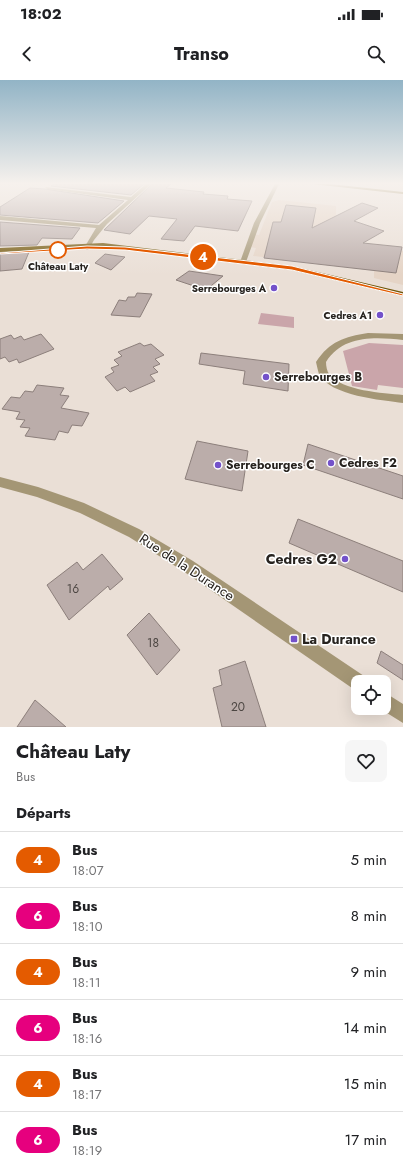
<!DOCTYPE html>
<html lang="fr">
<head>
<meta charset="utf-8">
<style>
	body { margin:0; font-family:Jost,sans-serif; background:#f6f6f6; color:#202124; height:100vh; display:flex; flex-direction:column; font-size:15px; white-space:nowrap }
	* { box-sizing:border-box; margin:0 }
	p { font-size:13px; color:#757577 }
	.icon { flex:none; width:22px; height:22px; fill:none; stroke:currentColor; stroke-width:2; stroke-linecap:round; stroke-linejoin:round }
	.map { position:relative; height:647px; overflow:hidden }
	.side { display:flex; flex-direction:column; background:#fff; flex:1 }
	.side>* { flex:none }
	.badge { padding:0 8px; border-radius:13px; font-size:14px; line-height:26px }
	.tools { position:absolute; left:351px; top:595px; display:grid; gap:8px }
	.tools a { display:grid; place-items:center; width:40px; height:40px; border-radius:8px; background:#fff; box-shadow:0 4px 16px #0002; font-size:20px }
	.map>.badge { position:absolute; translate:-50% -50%; box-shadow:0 0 0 2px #fff }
	h2 { padding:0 16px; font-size:15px; line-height:36px }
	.round { display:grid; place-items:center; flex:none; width:42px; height:42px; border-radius:8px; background:#f6f6f6 }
	.summary { display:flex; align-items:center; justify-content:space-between; height:68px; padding:0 16px }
	h1 { font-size:19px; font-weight:700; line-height:30px }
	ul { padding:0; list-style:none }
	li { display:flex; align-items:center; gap:12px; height:56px; padding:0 16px; border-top:1px solid #e0e0e0 }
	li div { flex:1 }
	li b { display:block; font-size:15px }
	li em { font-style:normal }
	li .badge { min-width:44px; font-weight:700; text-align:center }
	.status { display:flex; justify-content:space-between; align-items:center; height:28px; padding:0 20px; background:#fff; direction:ltr }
	.status svg { height:11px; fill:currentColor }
	header { display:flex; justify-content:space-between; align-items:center; height:52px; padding:0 16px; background:#fff; font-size:18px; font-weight:700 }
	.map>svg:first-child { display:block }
</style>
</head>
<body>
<div class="status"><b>18:02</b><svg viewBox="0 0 49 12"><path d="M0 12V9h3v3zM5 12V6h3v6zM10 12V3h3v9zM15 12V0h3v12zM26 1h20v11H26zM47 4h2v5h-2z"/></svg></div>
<header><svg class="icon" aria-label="back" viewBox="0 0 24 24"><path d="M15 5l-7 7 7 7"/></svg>Transo<svg class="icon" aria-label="search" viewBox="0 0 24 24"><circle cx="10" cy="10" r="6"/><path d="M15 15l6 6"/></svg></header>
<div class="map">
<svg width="403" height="647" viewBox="0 0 403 647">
	<rect width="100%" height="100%" fill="#eadfd6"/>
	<polygon fill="#e5d4c6" points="279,120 336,126 336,164 403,171 403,205 374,198 374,190 253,176 256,168 250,167 254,154 259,155 272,122"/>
	<g fill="#caa5aa">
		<polygon points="261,233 294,237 294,248 258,244"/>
		<polygon points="369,263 403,265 403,308 378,305 377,310 352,306 343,271"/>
	</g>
	<g fill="#bbadaa" stroke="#8c7f7b">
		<polygon points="54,104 144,104 131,115 51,106"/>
		<polygon points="152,104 171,104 166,108 204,112 203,114 228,116 227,119 252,121 238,151 195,146 184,161 161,159 177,139 149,136 130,154 104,150"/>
		<polygon points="30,108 45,109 124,121 98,143 0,135 0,127"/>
		<polygon points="362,123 378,128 354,141 384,151 363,163 402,167 396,193 264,178 273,142 281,142 286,125 316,128 312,148"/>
		<polygon points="0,142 80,148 72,159 42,158 37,165 0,166"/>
		<polygon points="29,172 22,189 0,191 0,173"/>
		<polygon points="105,174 125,177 111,190 95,183"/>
		<polygon points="189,191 223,196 206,210 176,200"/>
		<polygon points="137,213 152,214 140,237 111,235 119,220 126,221 128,217 135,217"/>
		<polygon points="41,254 54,269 19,283 17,279 9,282 5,277 0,279 0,259 11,255 14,259 21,256 24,260"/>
		<polygon points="140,263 144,266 151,264 164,275 155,279 160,284 153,287 158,292 150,295 155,301 130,312 125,307 117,311 105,297 114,292 111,288 119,285 114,280 122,276 118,272"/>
		<polygon points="201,273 289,284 288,311 243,304 245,291 199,284"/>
		<polygon points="37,305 64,308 60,315 69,316 61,328 89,333 82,346 72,345 68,353 59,351 55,360 25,356 30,348 20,347 25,340 16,339 20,332 2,329 11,317 20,318 25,311 33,312"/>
		<polygon points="197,361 248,371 242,411 185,399"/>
		<polygon points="308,364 403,396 403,419 303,385"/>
		<polygon points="298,439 403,481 403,512 289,463"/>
		<polygon points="102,474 123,499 110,510 108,506 69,540 47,505 77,482 83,490"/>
		<polygon points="149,533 180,570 157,595 127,555"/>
		<polygon points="381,571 403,585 403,600 377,583"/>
		<polygon points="245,581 266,647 222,647 213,608 222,605 219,590"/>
		<polygon points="35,620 66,647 17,647"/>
	</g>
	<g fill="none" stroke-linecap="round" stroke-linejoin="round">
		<g fill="#a49675" fill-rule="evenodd">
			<polygon points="146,104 151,104 107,144 94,160 89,169 87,170 84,168 96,148 0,140 0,136 99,145 128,120 47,109 45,107 131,117"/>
			<polygon points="275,104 279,104 260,143 246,182 241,183 240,182 254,143"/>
			<path d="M368,253L403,254V260C375,257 343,255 326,282C326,286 327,291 329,294C342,311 383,313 403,315V323C382,320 330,316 319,294C318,291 317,286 316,282C330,261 344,257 368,253Z"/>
			<polygon points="0,397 38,407 84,423 139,449 193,481 364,596 366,602 358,602 358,610 352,608 183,491 129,457 80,433 37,417 0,407"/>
			<polygon points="384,612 403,624 403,643 379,628 384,628"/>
		</g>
		<g fill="#71560a" fill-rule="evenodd">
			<polygon points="312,104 330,104 403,112 403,114"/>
			<polygon points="103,163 292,186 403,212 403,216 292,190 103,167 0,172 0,168"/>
		</g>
	</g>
	<linearGradient id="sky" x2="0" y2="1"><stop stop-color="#92b4c6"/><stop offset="0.53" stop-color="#f6f1ed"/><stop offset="1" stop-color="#f6f1ed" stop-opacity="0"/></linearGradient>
	<rect width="403" height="195" fill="url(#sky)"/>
	<polygon fill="#e45b00" stroke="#fff" points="87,166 125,167 292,186 403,214 403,216 292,190 125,170 87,169 0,174 0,173"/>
	<circle fill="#fff" stroke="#e45b00" stroke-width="2" cx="58" cy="170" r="8"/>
	<g fill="#7351ca" stroke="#fff" stroke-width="1.5">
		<circle cx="274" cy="208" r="4"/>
		<circle cx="380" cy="235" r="4"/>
		<circle cx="266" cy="297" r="4"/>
		<circle cx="331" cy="383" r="4"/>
		<circle cx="218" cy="385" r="4"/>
		<circle cx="345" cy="479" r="4"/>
		<rect x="290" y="555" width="8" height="8" rx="2"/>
	</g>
	<g text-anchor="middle" stroke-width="3" stroke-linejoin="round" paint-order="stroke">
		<g font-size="10" font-weight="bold" fill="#27231f" stroke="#fff">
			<text x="58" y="190">Château Laty</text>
		</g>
		<g font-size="10" font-weight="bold" fill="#27231f" stroke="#fff" text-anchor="end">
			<text x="266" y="212">Serrebourges A</text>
			<text x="372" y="239">Cedres A1</text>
		</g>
		<g font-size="12" font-weight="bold" fill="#27231f" stroke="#fff" text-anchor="start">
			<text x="274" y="301">Serrebourges B</text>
			<text x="339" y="387">Cedres F2</text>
			<text x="226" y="389">Serrebourges C</text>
		</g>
		<g font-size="12" fill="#4c4642">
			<text x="73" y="513">16</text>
			<text x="153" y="567">18</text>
			<text x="238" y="631">20</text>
		</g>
		<g font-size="14" font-weight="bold" fill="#27231f" stroke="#fff" text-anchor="end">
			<text x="337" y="484">Cedres G2</text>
			<text x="302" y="564" text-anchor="start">La Durance</text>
		</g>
		<g font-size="14" fill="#27231f" stroke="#fff">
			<text transform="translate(187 487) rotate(33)" y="5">Rue de la Durance</text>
		</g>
	</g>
</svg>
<div class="tools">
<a><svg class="icon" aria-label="locate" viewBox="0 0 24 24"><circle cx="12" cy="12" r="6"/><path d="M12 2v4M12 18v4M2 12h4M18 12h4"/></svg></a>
</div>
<b class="badge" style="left:203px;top:177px;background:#e45b00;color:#fff">4</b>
</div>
<section class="side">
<div class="summary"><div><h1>Château Laty</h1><p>Bus</p></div><a class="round"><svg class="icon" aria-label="heart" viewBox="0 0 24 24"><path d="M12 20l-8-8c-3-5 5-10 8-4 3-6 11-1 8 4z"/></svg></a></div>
<h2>Départs</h2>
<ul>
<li><span class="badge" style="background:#e45b00;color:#fff">4</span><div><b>Bus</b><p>18:07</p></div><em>5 min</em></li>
<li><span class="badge" style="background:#e6007e;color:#fff">6</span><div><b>Bus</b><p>18:10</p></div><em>8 min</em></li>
<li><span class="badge" style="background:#e45b00;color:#fff">4</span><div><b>Bus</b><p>18:11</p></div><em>9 min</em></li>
<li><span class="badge" style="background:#e6007e;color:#fff">6</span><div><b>Bus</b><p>18:16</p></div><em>14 min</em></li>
<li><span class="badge" style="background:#e45b00;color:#fff">4</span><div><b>Bus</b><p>18:17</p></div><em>15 min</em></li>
<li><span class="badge" style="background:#e6007e;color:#fff">6</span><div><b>Bus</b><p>18:19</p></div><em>17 min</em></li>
</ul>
</section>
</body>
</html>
